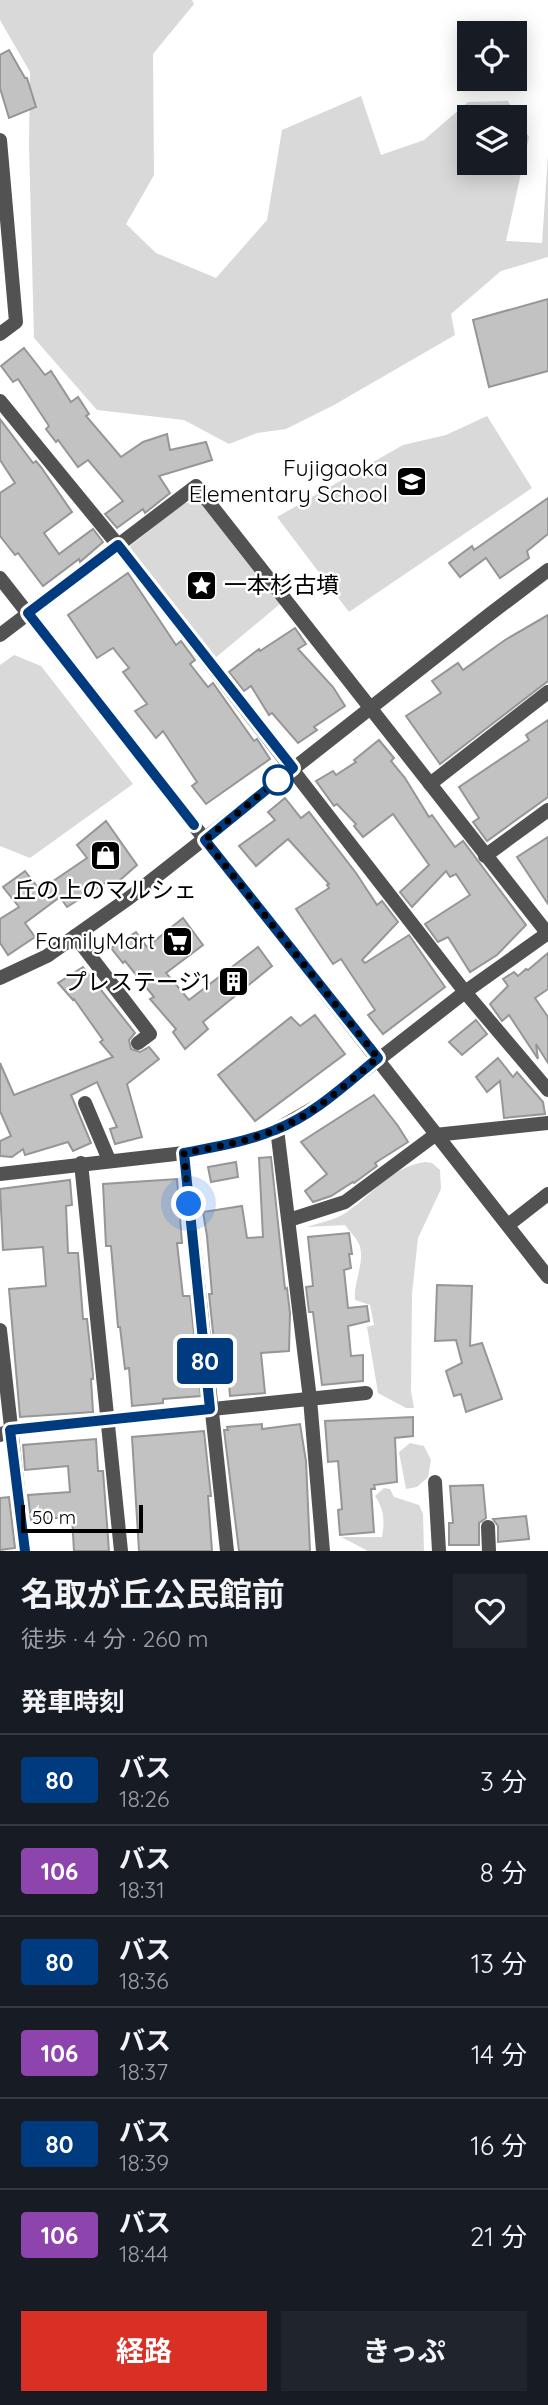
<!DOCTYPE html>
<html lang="ja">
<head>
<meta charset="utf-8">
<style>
	body { margin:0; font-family:Quicksand,"Noto Sans JP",sans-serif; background:#20242c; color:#f1f3f6; height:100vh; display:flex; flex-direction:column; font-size:26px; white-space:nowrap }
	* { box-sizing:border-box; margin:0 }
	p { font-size:23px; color:#9ea1a6 }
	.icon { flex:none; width:38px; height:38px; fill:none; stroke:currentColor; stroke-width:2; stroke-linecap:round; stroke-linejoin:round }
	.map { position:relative; height:1551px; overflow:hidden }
	.details { display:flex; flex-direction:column; background:#171b24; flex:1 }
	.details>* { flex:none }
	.badge { padding:0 14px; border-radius:5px; font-size:24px; line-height:46px }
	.controls { position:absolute; left:457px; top:21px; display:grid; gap:14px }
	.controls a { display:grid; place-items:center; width:70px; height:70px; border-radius:0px; background:#171b24; box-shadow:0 4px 18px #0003; font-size:35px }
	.scale { position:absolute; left:21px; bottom:18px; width:122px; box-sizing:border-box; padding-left:7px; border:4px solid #000; border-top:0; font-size:19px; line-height:24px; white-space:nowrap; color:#000; -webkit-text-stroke:5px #fff; paint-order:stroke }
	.you { position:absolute; width:35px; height:35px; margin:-18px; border:5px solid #fff; border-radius:50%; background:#1a73e8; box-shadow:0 0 0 10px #1a73e833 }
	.map>.badge { position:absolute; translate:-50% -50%; box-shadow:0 0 0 4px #fff }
	h2 { padding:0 21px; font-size:26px; line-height:63px }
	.round { display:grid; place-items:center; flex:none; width:74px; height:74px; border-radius:0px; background:#20242c }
	.headline { display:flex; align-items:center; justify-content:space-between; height:119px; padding:0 21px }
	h1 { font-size:33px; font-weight:700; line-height:52px }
	.cta { display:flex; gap:14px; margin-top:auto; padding:14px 21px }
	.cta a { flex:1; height:80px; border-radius:0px; background:#d93025; color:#fff; font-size:28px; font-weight:700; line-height:80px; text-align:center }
	.cta a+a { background:#20242c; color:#f1f3f6 }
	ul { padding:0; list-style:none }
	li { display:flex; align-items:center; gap:21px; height:91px; padding:0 21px; border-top:2px solid #363941 }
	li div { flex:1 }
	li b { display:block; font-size:26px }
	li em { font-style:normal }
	li .badge { min-width:77px; font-weight:700; text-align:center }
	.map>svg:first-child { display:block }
</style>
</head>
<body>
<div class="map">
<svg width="548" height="1551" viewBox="0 0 548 1551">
	<rect width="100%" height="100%" fill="#fff"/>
	<g fill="#d9d9d9" fill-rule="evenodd">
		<path d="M0,0H192L194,4L153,54L154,175L126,224L156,253L216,278L267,220L282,130L361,96L381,155L424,140L468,102L508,101L529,137L506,241L542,243L548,155V257L501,271L451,314L455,335L334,405L286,429L257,433L229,444L184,420L97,410L34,338L29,144L30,72L0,20ZM469,117H514V163H469Z"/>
		<polygon points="487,416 532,488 349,612 277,517 403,445 446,435"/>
		<polygon points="203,502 280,604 214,659 133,555 130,546 184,503"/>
		<polygon points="14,655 41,666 133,784 30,858 0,846 0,665"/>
		<path d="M425,1162L432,1163L440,1170L441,1189L418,1238L412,1294L411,1391L414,1408H406L378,1393L367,1327L374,1325L370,1305L355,1300C353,1282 366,1261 359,1244C356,1237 349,1231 345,1225L306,1227C320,1223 335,1220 347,1212C375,1193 388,1168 425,1162Z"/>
		<polygon points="410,1443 424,1446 431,1460 428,1477 417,1487 406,1489 399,1452"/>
		<path d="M384,1488L390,1489L394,1497L419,1505L423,1514L424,1551H368L341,1537H382C385,1521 384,1509 375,1496Z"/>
	</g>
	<g fill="#c2c2c2" stroke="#969696" stroke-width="2">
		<polygon points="9,50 25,78 27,78 36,107 9,118 0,88 0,55"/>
		<polygon points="548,299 548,371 489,387 473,320"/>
		<polygon points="24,348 45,375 51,371 71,402 78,397 89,414 86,416 121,457 143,442 167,434 170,450 206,442 212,460 159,476 170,493 145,513 143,509 117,528 105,514 123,501 88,460 78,467 58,440 56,442 46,429 49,426 18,379 13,382 1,366"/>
		<polygon points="0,419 33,463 36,461 41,467 72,512 44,533 59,554 93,529 103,542 80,562 79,559 43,586 18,553 15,555 0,536 0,493 15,483 0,460"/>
		<polygon points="548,498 548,534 527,551 529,558 500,578 486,558 460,577 449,563 472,546 474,550"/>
		<polygon points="128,573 176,645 181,641 195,660 190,664 208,687 213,683 254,741 257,739 270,759 206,804 192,786 197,782 163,731 156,738 135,711 147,704 123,672 129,668 113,648 97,658 68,615"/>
		<polygon points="548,615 548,681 440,764 406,716 441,693 432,681 458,663 463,670 505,640"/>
		<polygon points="295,628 306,644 298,649 333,687 345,706 314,727 317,730 298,743 272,713 269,715 251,686 244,691 229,672 259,649 260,651"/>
		<polygon points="548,720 548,797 487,841 473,822 479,818 459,787 529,740 526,735"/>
		<polygon points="379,740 394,758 391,761 405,778 429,817 432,815 455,847 463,841 526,925 497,955 470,972 448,937 438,942 425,924 470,895 456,874 450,877 446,871 412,907 400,892 429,865 393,814 363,837 354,826 356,824 337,804 334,806 316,781 333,771 336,775 356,762 354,760"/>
		<polygon points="285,798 301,818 309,812 356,873 377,905 382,901 398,922 362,960 365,963 409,935 445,987 383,1034 368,1015 375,1010 341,959 333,964 296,909 329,888 327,885 329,884 288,839 256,866 239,846 275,820 268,812"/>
		<polygon points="106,821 137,865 111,888 107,882 67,907 60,897 25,923 35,937 8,955 0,943 0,919 19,907 3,887 25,871 40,890 87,858 77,845"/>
		<polygon points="548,837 548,904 517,857"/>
		<polygon points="183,918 203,945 166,973 189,1000 258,947 272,966 203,1022 208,1029 185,1049 173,1032 176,1029 150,999 154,997 125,961 123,963 111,948 136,932 147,947"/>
		<polygon points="548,953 548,989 535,998 548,1017 548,1063 536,1044 538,1059 509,1015 502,1021 490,1004 508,986 503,979 514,972 518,976 526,969 528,970"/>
		<polygon points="83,967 135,1033 129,1040 131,1049 140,1052 149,1047 159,1059 127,1084 142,1137 115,1144 110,1129 117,1127 97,1082 71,1095 91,1143 73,1151 68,1142 25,1155 23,1149 12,1157 0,1156 0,1141 11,1136 0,1111 0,1063 14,1095 113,1057 100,1042 103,1040 74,999 73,1000 58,983"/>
		<polygon points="315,1015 345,1054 255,1121 218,1075 291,1017 300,1026"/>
		<polygon points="476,1020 487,1034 462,1055 449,1042"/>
		<polygon points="498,1058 513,1077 517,1072 543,1102 545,1114 504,1118 500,1081 487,1092 476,1077"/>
		<polygon points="374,1095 398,1126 408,1142 375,1163 377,1166 354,1183 353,1182 331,1196 313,1202 305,1191 327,1174 301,1142"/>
		<polygon points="271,1157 285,1289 287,1288 290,1313 289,1351 261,1353 265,1393 230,1396 227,1359 216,1360 209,1294 212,1294 207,1236 203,1212 242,1206 247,1238 263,1237 259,1158"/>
		<polygon points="236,1162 238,1177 211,1182 208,1167"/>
		<polygon points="177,1179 182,1243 177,1243 183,1296 190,1296 201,1396 163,1399 163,1403 132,1406 129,1368 125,1369 120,1327 118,1327 111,1246 106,1246 103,1184"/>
		<polygon points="70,1180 72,1205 66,1206 68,1253 78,1253 83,1319 87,1319 93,1374 93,1379 91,1379 93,1412 20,1417 9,1289 46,1286 43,1247 3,1250 0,1189"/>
		<polygon points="349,1233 352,1254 349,1254 351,1268 344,1270 348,1308 367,1306 369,1321 348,1326 351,1356 363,1355 363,1381 322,1385 313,1312 309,1312 306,1287 313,1286 308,1237"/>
		<polygon points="437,1285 472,1286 470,1346 482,1343 502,1399 466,1412 461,1394 454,1396 446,1371 462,1363 456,1340 435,1341"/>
		<polygon points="413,1417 413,1436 395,1438 397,1482 374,1485 375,1489 371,1489 374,1532 340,1535 338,1510 342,1509 338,1461 328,1462 325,1421"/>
		<polygon points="262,1424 262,1429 300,1424 306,1461 310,1551 239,1551 224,1430 228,1430 227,1427"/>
		<polygon points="204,1431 211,1496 208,1496 212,1551 139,1551 132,1437"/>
		<polygon points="96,1439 98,1471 103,1471 109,1551 74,1551 72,1517 31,1520 28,1495 70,1492 68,1466 25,1470 23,1445"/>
		<polygon points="483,1485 486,1518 479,1523 479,1545 449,1545 449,1523 453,1523 450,1486"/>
		<polygon points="9,1497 15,1548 0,1550 0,1498"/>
		<polygon points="526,1516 529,1539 498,1542 498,1526 493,1519"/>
	</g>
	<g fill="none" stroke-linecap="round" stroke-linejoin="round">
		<g stroke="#525252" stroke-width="14">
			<polyline points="0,140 16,322 0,334"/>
			<polyline points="0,401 118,545 465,992 548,1090"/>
			<polyline points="0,635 196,486 548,934"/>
			<polyline points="430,784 548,692"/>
			<polyline points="485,856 548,810"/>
			<polyline points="75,936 150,1034 138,1043"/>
			<polyline points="85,1103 109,1160"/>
			<polyline points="277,1129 310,1399 323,1551"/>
			<polyline points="184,1153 227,1551"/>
			<polyline points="0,1174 184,1153 240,1142 277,1129 324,1102 465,992 548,933"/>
			<polyline points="289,1220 345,1202 435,1135 548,1123"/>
			<polyline points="508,1225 548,1194"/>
			<polyline points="0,1330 25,1551"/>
			<polyline points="0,1435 10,1430 366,1393"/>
			<polyline points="435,1482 439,1551"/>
			<polyline points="488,1527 489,1551"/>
		</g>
		<g stroke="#525252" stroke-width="14">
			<polyline points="0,578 548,1277"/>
			<polyline points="0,978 47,956 129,898 490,614 548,570"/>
			<polyline points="81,1163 121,1551"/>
		</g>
	</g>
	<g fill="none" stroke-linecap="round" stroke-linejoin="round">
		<defs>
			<path id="line" d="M25,1551L10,1430L210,1409L184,1153C215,1147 246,1142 275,1130C314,1115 346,1084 378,1058L205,840L293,768L118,545L28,613L194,825"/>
		</defs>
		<use href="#line" stroke="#fff" stroke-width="16"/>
		<use href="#line" stroke="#003b80" stroke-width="10"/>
		<path stroke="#000" stroke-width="7" stroke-dasharray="0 12.6" d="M189,1204L184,1153C215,1147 246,1142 275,1130C314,1115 346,1084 378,1058L205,840L278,780"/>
	</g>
	<defs>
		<symbol id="school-square" viewBox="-11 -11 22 22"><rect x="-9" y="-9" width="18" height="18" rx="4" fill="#000" stroke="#fff"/><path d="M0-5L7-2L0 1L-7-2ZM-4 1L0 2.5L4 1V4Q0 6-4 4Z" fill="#fff"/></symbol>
		<symbol id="sight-square" viewBox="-11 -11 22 22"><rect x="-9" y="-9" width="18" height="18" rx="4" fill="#000" stroke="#fff"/><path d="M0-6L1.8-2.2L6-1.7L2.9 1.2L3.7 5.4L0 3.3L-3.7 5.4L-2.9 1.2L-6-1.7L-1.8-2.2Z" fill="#fff"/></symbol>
		<symbol id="shop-square" viewBox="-11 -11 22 22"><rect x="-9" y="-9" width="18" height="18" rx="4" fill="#000" stroke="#fff"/><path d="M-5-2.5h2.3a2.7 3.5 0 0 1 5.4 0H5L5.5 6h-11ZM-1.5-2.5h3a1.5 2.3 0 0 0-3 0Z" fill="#fff"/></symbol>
		<symbol id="supermarket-square" viewBox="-11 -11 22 22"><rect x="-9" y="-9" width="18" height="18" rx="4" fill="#000" stroke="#fff"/><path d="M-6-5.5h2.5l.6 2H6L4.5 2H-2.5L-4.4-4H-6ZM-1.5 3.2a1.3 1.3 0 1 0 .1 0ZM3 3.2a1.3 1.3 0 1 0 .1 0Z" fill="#fff"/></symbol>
		<symbol id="building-square" viewBox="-11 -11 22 22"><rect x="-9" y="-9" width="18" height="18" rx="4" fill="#000" stroke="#fff"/><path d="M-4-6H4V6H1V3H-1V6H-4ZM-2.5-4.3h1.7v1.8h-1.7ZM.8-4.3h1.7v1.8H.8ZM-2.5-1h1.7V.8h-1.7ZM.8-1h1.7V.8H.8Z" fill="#fff"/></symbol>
	</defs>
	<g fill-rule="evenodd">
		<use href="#school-square" x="394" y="464" width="35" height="35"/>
		<use href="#sight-square" x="184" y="568" width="35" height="35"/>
		<use href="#shop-square" x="88" y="838" width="35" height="35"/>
		<use href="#supermarket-square" x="160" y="924" width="35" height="35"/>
		<use href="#building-square" x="216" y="964" width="35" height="35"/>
	</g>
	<circle fill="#fff" stroke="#003b80" stroke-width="3.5" cx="278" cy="780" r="14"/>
	<g text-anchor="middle" stroke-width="5" stroke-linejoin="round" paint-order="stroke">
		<g font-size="23" fill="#000" stroke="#fff" text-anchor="end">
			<text x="388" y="476">Fujigaoka<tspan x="388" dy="26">Elementary School</tspan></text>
			<text x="224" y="593" text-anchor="start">一本杉古墳</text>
			<text x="105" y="898" text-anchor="middle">丘の上のマルシェ</text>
			<text x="155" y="949">FamilyMart</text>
			<text x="210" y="990">プレステージ1</text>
		</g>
	</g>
</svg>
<div class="controls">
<a><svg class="icon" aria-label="locate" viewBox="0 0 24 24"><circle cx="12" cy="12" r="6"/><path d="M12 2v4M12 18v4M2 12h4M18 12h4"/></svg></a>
<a><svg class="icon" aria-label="layers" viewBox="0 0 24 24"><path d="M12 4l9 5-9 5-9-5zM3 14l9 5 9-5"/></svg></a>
</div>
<div class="scale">50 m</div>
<div class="you" style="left:189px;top:1204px"></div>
<b class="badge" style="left:205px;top:1361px;background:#003b80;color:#fff">80</b>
</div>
<section class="details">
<div class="headline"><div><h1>名取が丘公民館前</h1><p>徒歩 · 4 分 · 260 m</p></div><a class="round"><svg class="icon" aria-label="heart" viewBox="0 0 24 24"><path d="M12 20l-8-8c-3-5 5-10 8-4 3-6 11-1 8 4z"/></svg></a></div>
<h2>発車時刻</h2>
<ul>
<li><span class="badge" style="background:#003b80;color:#fff">80</span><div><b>バス</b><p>18:26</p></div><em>3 分</em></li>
<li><span class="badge" style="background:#8e44ad;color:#fff">106</span><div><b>バス</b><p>18:31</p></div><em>8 分</em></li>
<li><span class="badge" style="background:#003b80;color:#fff">80</span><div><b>バス</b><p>18:36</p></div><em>13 分</em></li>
<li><span class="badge" style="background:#8e44ad;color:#fff">106</span><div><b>バス</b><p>18:37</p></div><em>14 分</em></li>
<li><span class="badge" style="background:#003b80;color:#fff">80</span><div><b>バス</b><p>18:39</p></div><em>16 分</em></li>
<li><span class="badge" style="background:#8e44ad;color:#fff">106</span><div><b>バス</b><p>18:44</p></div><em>21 分</em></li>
</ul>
<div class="cta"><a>経路</a><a>きっぷ</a></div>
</section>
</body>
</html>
